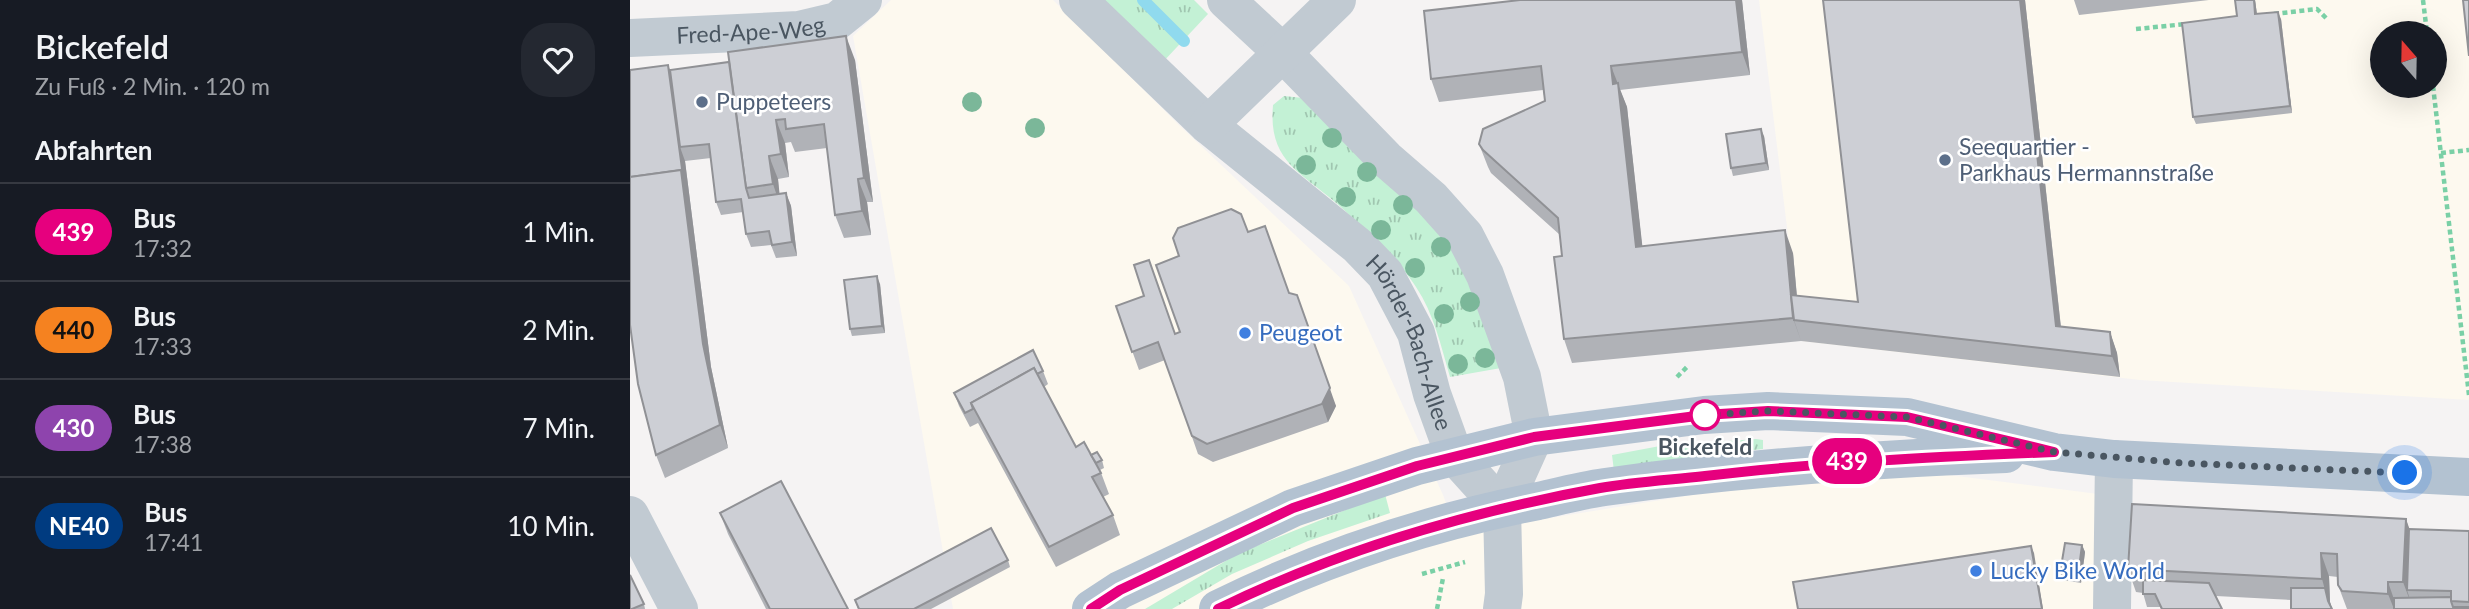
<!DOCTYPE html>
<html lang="de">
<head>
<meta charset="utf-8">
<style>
	body { margin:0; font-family:Lato,sans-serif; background:#242831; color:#f1f3f6; height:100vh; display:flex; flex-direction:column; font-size:26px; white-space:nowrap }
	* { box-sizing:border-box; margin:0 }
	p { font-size:23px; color:#9ea1a6 }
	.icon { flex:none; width:38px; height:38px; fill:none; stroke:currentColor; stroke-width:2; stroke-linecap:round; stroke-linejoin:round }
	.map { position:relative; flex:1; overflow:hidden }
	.details { display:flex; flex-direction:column; background:#171b24; width:630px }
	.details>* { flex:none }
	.badge { padding:0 14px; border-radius:23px; font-size:24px; line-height:46px }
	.needle { width:46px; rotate:340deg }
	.buttons { position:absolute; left:1740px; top:21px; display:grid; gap:14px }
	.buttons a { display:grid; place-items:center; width:77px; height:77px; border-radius:50%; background:#171b24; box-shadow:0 7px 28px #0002; font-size:35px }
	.you { position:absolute; width:35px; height:35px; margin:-18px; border:5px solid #fff; border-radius:50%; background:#1a73e8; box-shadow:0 0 0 10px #1a73e833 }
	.map>.badge { position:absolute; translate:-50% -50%; box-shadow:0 0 0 4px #fff }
	h2 { padding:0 35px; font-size:26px; line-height:63px }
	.round { display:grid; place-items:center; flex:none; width:74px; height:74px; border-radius:28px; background:#242831 }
	.overview { display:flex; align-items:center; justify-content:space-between; height:119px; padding:0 35px }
	h1 { font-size:33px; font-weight:600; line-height:52px }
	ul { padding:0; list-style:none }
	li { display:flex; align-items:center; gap:21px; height:98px; padding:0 35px; border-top:2px solid #363941 }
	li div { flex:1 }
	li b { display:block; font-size:26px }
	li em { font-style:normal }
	li .badge { min-width:77px; font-weight:700; text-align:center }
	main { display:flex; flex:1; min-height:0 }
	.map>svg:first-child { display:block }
</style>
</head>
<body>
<main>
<section class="details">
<div class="overview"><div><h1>Bickefeld</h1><p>Zu Fuß · 2 Min. · 120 m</p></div><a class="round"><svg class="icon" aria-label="heart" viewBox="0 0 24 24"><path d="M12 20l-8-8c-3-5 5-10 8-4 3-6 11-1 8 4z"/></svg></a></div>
<h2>Abfahrten</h2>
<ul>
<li><span class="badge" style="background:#e6007e;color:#fff">439</span><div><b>Bus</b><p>17:32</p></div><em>1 Min.</em></li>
<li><span class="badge" style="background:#f58220;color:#111">440</span><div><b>Bus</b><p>17:33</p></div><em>2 Min.</em></li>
<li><span class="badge" style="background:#8e44ad;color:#fff">430</span><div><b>Bus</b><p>17:38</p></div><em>7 Min.</em></li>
<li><span class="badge" style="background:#003b80;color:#fff">NE40</span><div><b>Bus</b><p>17:41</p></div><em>10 Min.</em></li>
</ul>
</section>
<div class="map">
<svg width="1839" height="609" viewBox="0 0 1839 609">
	<defs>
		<pattern id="grass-tufts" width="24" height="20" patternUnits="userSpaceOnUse" patternTransform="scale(1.75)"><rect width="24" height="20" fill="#c3f1d5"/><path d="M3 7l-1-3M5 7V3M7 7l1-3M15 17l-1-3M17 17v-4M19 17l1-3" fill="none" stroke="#a0c6b0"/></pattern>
	</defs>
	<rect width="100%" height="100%" fill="#f5f3f3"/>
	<g fill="#fdf9ef" fill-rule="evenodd">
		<polygon points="261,0 423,0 550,126 719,286 813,495 827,533 1136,483 1303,473 1468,494 1477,609 323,609 223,36"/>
		<path d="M1129,0H1839V400L1510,380L1171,341ZM1752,33H1804V86H1752Z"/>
	</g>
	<g fill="url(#grass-tufts)">
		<polygon points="467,0 564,0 578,14 532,63"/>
		<path d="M654,96L673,98L812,228L837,266L871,368L820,377C811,346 804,314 786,287C768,259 730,224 705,202C669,171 638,160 643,105Z"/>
		<polygon points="1126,439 1133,440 1133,449 1054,458 984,471 982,455 1030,446"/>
		<polygon points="755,494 760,513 678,541 602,574 542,609 515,609 609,553"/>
	</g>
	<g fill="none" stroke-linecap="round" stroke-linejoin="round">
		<polyline stroke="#90daee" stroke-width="12" points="513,0 554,41"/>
		<g stroke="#7ad0a6" stroke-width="4.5" stroke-dasharray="5 3.5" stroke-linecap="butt">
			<polyline points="1793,0 1797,33"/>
			<polyline points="1644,14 1687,9 1698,20"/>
			<polyline points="1506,29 1556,24"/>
			<polyline points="1803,86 1839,395"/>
			<polyline points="1811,153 1839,150"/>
			<polyline points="1047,377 1059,365"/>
			<polyline points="792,574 835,562"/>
			<polyline points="807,609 813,578"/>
		</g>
		<g stroke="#c1cad2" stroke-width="38">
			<path id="s1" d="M448,0L578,125L728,246L755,274L786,333L802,394L824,455L872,508"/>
			<polyline points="596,0 652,52 756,159 801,198 835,236 855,275 892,377 904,437 872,508 874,594 872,609"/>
			<path id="s2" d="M0,38L169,30L207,21L233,0"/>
			<polyline points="578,125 707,0"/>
			<polyline points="0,515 49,609"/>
			<polyline points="1482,609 1484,459"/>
		</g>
		<g stroke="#b3c2d1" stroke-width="38">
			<polyline points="461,609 490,590 663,508 787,466 904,437 1074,415 1138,411 1277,417 1424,452 1484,459 1839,477"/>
			<path d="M588,609C689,559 797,523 908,501C930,496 953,490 975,487C1108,468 1242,459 1376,454"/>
		</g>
	</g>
	<g fill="#7bb799">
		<circle cx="342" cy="102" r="10"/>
		<circle cx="405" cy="128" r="10"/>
		<circle cx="702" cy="138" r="10"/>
		<circle cx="676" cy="165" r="10"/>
		<circle cx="737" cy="172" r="10"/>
		<circle cx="716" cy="197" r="10"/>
		<circle cx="773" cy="205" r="10"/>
		<circle cx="751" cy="230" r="10"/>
		<circle cx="811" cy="247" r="10"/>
		<circle cx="785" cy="268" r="10"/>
		<circle cx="840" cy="302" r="10"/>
		<circle cx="814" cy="314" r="10"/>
		<circle cx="855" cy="358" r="10"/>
		<circle cx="828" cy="364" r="10"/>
	</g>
	<g fill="#b0b2b7">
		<polygon points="890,0 1112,0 1120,75 990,90 997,107 1012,246 1163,253 1167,296 1228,302 1193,0 1395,0 1431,327 1480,332 1487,353 1490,377 1171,341 942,363 934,339 932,256 930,235 861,173 858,167 849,144 915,101 913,90 809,102 801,79"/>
		<polygon points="1444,0 1579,0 1449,15"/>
		<polygon points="1605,0 1625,0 1627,14 1651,19 1662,113 1566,124 1563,117 1607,16"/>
		<polygon points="225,60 243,202 237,202 241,235 214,238 205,215 197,148 165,152 161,142 155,143 159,177 148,179 149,194 156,193 161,206 167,256 146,258 141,245 121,247 116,234 113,212 91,215 86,202 81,158 55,161 81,367 98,448 35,478 26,455 40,70"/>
		<polygon points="1134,136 1139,170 1103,176 1101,168"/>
		<polygon points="618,232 706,406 698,422 583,462 568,454 535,360 509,370 486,306 545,334 550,332"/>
		<polygon points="250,284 255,333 222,336 220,329"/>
		<polygon points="413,371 418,384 414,387 446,447 472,460 474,468 470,470 479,494 473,497 483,515 490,535 426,567 348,423 340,427 329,406 324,393"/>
		<polygon points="90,513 218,609 136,609 98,534"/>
		<polygon points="1776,519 1779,529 1839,531 1839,609 1717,609 1708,585 1708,577 1699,576 1700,602 1702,609 1661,600 1586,596 1592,609 1531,609 1530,607 1517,607 1513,593 1506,592 1498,569"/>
		<polygon points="1452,545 1455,552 1451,583 1433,580 1430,573"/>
		<polygon points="378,560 380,567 301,609 228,609 225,600"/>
		<polygon points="14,604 15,609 0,609"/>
	</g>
	<g fill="#909195">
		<polygon points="1106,0 1112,0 1120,75 1112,52"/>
		<polygon points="1390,0 1395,0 1433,347 1426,326"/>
		<polygon points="1624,0 1625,0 1628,22 1625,14"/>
		<polygon points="1648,12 1651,19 1662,113 1660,106"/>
		<polygon points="216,36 225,60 243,202 234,178"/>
		<polygon points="38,65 45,83 50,147 55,161 81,367 98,448 90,425 73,344"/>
		<polygon points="981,66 997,107 1015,270 1006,247"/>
		<polygon points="146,120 155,143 159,177 151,154"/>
		<polygon points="1131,129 1134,136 1139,170 1136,163"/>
		<polygon points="139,156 148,179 151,208 143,184"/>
		<polygon points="228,179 237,202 241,235 232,211"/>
		<polygon points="156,193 161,206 167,256 162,242"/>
		<polygon points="1155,230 1163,253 1169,321 1164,320 1171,341 1163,318"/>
		<polygon points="247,276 250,284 255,333 252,326"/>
		<polygon points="667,295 706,406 698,422 692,404"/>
		<polygon points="1480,332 1487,353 1490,377 1482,356"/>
		<polygon points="1776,519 1784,542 1777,590 1782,606 1773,582"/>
		<polygon points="1452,545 1455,552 1451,583 1448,576"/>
		<polygon points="1401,546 1404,553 1413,609 1412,609"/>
		<polygon points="1691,553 1699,576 1700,602 1702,609 1698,601 1692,579"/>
		<polygon points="1758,582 1766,605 1764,609 1758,594"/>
	</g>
	<g fill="#cdcfd5" stroke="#909195" stroke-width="2">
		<polygon points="890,0 1106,0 1112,52 981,66 983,84 988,83 1006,247 1155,230 1163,318 934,339 924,257 932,256 928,218 853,150 849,144 853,129 915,101 911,66 801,79 794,11"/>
		<polygon points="1193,0 1390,0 1426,326 1480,332 1482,356 1164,320 1161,295 1228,302"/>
		<polygon points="1605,0 1624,0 1625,14 1648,12 1660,106 1563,117 1552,23 1607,16"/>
		<polygon points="1833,0 1839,0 1839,56"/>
		<polygon points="216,36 234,178 228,179 232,211 205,215 194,124 156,129 155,119 146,120 151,154 139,156 143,184 116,188 98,52"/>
		<polygon points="99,62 116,188 119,198 156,193 162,242 142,245 139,231 116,234 111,199 86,202 79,144 50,147 40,70"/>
		<polygon points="38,65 53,176 51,170 0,177 0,70"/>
		<polygon points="1131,129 1136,163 1101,168 1096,134"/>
		<polygon points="51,170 73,344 90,425 26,455 8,384 0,325 0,177"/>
		<polygon points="601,209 611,214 618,232 635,226 659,293 667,295 700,388 692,404 577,444 562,436 528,342 502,352 486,306 514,296 504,265 519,260 545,334 550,332 526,265 549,256 543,238 548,228"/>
		<polygon points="247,276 252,326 220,329 214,280"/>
		<polygon points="403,350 413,371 407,374 404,368 341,403 343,409 335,413 324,393"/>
		<polygon points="404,368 446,447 454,442 471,473 462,477 483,515 419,547 341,403"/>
		<polygon points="467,452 472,460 466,463 461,455"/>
		<polygon points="151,481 218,609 140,609 90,513"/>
		<polygon points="1502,504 1776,519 1773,582 1758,582 1758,594 1712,591 1708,585 1707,554 1691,553 1692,579 1498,569"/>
		<polygon points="361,528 378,560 284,609 229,609 225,600"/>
		<polygon points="1779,529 1839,531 1839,602 1821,601 1821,591 1777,590"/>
		<polygon points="1435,543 1452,545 1448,576 1430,573"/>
		<polygon points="1401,546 1412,609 1168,609 1163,582"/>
		<polygon points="0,575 14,604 2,609 0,609"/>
		<polygon points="1513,580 1579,583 1592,609 1532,609 1525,594 1513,594"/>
		<polygon points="1661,588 1695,588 1698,601 1702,609 1661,609"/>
		<polygon points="1821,597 1821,601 1823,607 1839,607 1839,609 1764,609 1764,598"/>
	</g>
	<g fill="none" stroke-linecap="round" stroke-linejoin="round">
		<defs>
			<path id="line" d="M461,609L490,590L663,508L787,466L904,437L1074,415L1138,411L1277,417L1424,452C1306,457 1192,462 1075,476C1040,480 1005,482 970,488C838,512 709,550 588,609"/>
		</defs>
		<use href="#line" stroke="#fff" stroke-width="16"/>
		<use href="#line" stroke="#e6007e" stroke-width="10"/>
		<polyline stroke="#4a5661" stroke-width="7" stroke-dasharray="0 12.6" points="1075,415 1138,411 1277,417 1424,452 1552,463 1775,473"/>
	</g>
	<g fill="#5c6f8a" stroke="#fff" stroke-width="2.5">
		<circle cx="72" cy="102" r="7"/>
		<circle cx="1315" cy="160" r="7"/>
	</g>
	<g fill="#3f7fe0" stroke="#fff" stroke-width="2.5">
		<circle cx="615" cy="333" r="7"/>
		<circle cx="1346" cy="571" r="7"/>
	</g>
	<circle fill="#fff" stroke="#e6007e" stroke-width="3.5" cx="1075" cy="415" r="14"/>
	<g text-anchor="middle" stroke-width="5" stroke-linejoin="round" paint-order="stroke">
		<g font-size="23" fill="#4a5661" stroke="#fff">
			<text dy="8" stroke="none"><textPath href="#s2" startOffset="121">Fred-Ape-Weg</textPath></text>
			<text dy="8" stroke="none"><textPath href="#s1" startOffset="485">Hörder-Bach-Allee</textPath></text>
		</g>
		<g font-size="23" fill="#4e5e75" stroke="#fff" text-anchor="start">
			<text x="86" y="110">Puppeteers</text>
			<text x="1329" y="155">Seequartier -<tspan x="1329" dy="26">Parkhaus Hermannstraße</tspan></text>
		</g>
		<g font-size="23" fill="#366cbe" stroke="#fff" text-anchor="start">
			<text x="629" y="341">Peugeot</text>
			<text x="1360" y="579">Lucky Bike World</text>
		</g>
		<g font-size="23" font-weight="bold" fill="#4a5661" stroke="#fff">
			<text x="1075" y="455">Bickefeld</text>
		</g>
	</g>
</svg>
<div class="buttons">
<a><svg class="needle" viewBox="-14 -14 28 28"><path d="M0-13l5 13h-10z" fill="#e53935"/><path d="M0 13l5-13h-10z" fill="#9ea1a6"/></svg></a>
</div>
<div class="you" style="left:1775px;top:473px"></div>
<b class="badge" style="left:1217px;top:461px;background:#e6007e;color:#fff">439</b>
</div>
</main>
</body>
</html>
